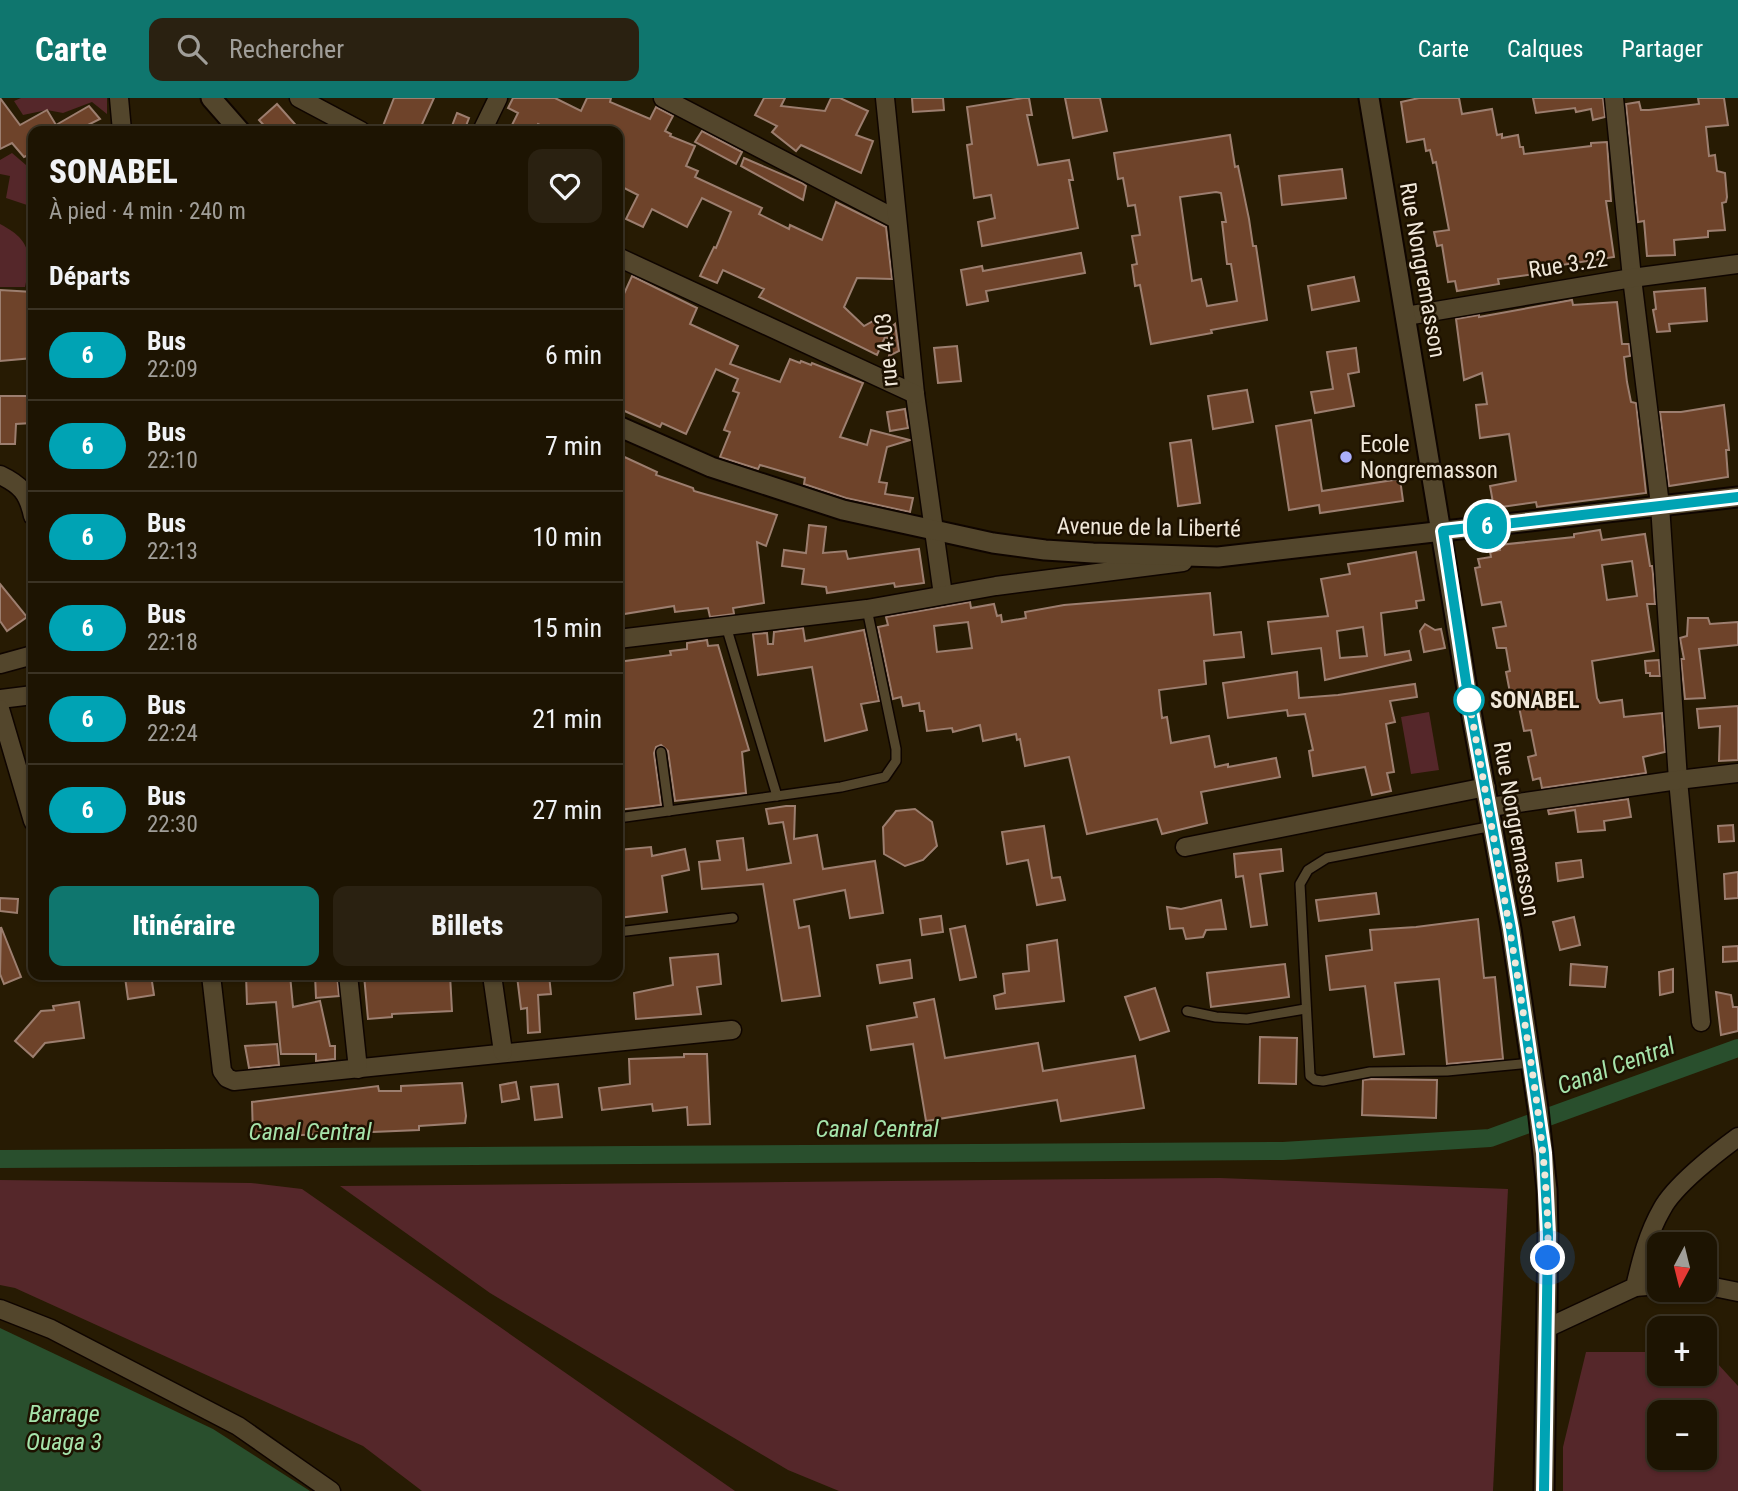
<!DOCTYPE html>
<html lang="fr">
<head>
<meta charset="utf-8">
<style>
	body { margin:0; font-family:"Roboto Condensed",sans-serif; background:#2a2111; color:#f1f3f6; height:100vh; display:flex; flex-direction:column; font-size:26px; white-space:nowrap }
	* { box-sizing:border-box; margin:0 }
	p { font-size:23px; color:#a09e99 }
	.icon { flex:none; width:38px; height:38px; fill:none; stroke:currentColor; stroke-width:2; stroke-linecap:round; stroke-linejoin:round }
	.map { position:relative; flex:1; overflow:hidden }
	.drawer { position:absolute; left:28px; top:28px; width:595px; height:854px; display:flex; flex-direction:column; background:#1d1402; border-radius:14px; box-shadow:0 2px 5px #0004,0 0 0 2px #3b3324 }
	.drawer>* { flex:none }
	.badge { padding:0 14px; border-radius:23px; font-size:24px; line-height:46px }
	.needle { width:46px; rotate:187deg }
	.buttons { position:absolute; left:1647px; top:1134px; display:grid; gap:14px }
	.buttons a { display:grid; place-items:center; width:70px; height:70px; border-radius:14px; background:#1d1402; box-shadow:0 2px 5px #0004,0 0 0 2px #3b3324; font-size:35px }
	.you { position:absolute; width:35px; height:35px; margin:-18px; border:5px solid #fff; border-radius:50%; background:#1a73e8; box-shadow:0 0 0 10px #1a73e833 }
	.map>.badge { position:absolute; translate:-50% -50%; box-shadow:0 0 0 4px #fff }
	h2 { padding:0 21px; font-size:26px; line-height:63px }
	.round { display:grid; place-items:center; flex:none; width:74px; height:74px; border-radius:14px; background:#2a2111 }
	.head { display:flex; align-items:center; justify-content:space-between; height:119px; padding:0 21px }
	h1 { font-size:33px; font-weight:800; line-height:52px }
	.cta { display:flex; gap:14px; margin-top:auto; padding:14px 21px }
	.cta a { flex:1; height:80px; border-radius:14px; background:#0f766e; color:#fff; font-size:28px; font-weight:800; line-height:80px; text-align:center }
	.cta a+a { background:#2a2111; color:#f1f3f6 }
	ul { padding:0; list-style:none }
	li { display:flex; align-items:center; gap:21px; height:91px; padding:0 21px; border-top:2px solid #3b3324 }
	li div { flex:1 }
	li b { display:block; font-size:26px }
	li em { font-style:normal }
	li .badge { min-width:77px; font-weight:700; text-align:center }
	header { display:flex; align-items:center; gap:42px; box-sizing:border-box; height:98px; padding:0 35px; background:#0f766e; color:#fff }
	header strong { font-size:33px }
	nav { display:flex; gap:38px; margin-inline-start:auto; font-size:24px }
	.search { width:490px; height:63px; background:#2a2111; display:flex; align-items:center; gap:18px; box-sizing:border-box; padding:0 24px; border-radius:14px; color:#a09e99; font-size:26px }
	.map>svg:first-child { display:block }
</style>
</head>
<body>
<header>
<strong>Carte</strong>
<div class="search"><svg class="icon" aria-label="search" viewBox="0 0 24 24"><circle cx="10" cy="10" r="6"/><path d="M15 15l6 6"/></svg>Rechercher</div>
<nav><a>Carte</a><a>Calques</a><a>Partager</a></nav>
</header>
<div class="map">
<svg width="1738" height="1393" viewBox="0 0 1738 1393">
	<rect width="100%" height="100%" fill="#271b03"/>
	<g fill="#55272a" fill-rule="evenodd">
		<polygon points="21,0 107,0 107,16 92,4 63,15 47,12 23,17 14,3"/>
		<polygon points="12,55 26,67 33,68 33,109 6,100 10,78 0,76 0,62"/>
		<path d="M0,126C31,142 32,157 25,189H0Z"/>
		<polygon points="1429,614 1439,672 1411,676 1401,619"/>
		<polygon points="1220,1080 1508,1091 1493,1393 839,1393 788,1372 490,1195 340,1088"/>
		<polygon points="0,1082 251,1085 302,1091 735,1393 422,1393 363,1348 15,1190 0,1187"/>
		<path d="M1586,1254H1659V1276H1704L1705,1254H1707L1738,1288V1393H1563V1349ZM1704,1314V1360H1659V1314Z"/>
	</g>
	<polygon fill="#294f2d" points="0,1230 213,1331 310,1393 0,1393"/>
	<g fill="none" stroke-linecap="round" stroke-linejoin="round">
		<polyline stroke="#294f2d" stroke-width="18" points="0,1061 1283,1053 1490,1040 1738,950"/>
	</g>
	<g fill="#6e432a" stroke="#9c7e6f" stroke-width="2" fill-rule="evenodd">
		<polygon points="0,0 20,27 47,12 56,27 89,8 100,21 76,33 33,33 33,55 24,59 12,45 0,51"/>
		<polygon points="394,0 434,0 419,33 381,33"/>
		<polygon points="513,0 555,0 581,13 587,0 611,0 610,4 650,21 656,9 673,18 665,33 671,36 670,38 695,48 686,68 698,73 695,79 762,110 759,116 789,131 790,127 822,142 836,104 886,129 892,181 857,180 844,209 864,228 882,218 889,231 895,226 899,253 889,258 893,242 885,239 877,257 759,199 764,191 723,172 717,185 700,178 714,149 716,150 731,114 702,100 687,129 652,111 643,129 626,121 638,97 618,87 618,33 554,33 538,26 535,33 509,33 518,15 508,10"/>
		<polygon points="764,0 785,0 781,8 825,13 831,0 840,0 868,13 856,37 873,43 861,75 801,47 796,53 772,34 777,28 755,17"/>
		<polygon points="912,0 943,0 944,12 913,14"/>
		<polygon points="1023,0 1029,0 1032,17 1027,17 1038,67 1069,62 1073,82 1069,82 1078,130 982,148 978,124 995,120 991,97 974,100 967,47 972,46 967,9"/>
		<polygon points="1065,0 1100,0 1107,33 1073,40"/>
		<polygon points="1419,0 1459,0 1462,16 1492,11 1497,37 1502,36 1502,40 1518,37 1520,49 1523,49 1524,56 1591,48 1591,45 1607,44 1611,103 1606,103 1614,159 1542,170 1543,175 1498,181 1499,186 1457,193 1455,183 1448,184 1442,147 1437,148 1434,134 1449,132 1436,64 1433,65 1430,52 1426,53 1424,41 1407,44 1401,4"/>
		<polygon points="1533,0 1603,0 1605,19 1593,22 1591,11 1576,14 1575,10 1536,15"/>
		<polygon points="1698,0 1724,0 1728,27 1706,29 1709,58 1715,57 1717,73 1725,75 1727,99 1726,104 1722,105 1725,132 1708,133 1708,139 1674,142 1675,157 1647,158 1644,123 1638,124 1626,6 1639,4 1641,12 1649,12 1699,6"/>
		<polygon points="277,6 301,33 269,33 259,22"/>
		<polygon points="457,15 469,20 464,33 450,33"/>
		<polygon points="702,33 742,54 736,66 695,44"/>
		<path d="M1230,37L1235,69L1238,68L1249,121L1253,148H1256L1267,222L1211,232L1212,235L1151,246L1140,187L1135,188L1132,167L1137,166L1132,138L1140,137L1135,107L1128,108L1123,80L1118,81L1114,55ZM1216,94L1221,95L1226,124H1222L1227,166H1231L1237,203L1207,208L1201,181L1192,183L1180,99Z"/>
		<polygon points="744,60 802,85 806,88 803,102 741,68"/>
		<polygon points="1342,71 1346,100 1282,107 1279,78"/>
		<polygon points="1081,155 1085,175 986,193 988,203 967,207 961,172 982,168 983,173"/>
		<polygon points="632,178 697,210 690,226 738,248 730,266 780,284 790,261 800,265 801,263 811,267 812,265 863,285 840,339 867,347 871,332 910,342 887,349 879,384 887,385 885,396 913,400 910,414 846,400 804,386 805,380 760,367 758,371 720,359 730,334 724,332 739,295 733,293 738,281 716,271 686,336 662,325 660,329 618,310 618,209"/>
		<polygon points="1354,179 1359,203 1312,212 1308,188"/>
		<polygon points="1705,190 1707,223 1669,226 1670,233 1657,234 1653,212 1656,211 1654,194"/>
		<polygon points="0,192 33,194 33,260 0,263"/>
		<polygon points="1572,202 1573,207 1617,204 1622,246 1629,246 1630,258 1624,259 1627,284 1631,304 1636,305 1646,395 1551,407 1537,409 1536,404 1494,410 1490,388 1516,383 1509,336 1480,340 1476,307 1487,306 1482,275 1464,282 1456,221 1479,217 1479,219"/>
		<polygon points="957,248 961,283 938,285 934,250"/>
		<polygon points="1356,250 1359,274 1348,276 1354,308 1315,315 1311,294 1333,291 1327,254"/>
		<polygon points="1247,292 1253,324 1213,331 1208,298"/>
		<polygon points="0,298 33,298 32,325 16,326 15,346 0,346"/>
		<polygon points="1724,307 1729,352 1726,352 1728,379 1669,388 1660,314 1681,314"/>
		<polygon points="905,311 908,330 890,333 887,314"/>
		<polygon points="1311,322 1322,393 1400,381 1403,403 1320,415 1319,407 1289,412 1276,328"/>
		<polygon points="1191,342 1200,405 1178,408 1170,345"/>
		<polygon points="618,356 657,374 656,377 693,390 694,393 777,417 766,448 757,444 764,505 733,510 734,516 710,519 708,510 675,514 674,508 618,517"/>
		<polygon points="809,427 826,429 823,455 846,453 848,461 919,451 924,485 895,489 894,485 827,495 826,489 802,486 804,471 782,468 784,452 806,455"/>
		<path d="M1600,432L1602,442L1645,436L1650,468H1652L1653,476L1655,506H1647L1654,553L1592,563L1597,600L1600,605L1622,602L1624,619L1662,615L1665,654L1643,659L1646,675L1542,690L1540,680L1533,682L1528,659L1536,657L1531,632L1524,633L1519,609L1513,610L1506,574L1510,573L1506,550H1497L1493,530L1506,528L1501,504L1482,507L1475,470L1480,469L1478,461L1491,459L1490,454L1500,452L1499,447L1574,439V436ZM1632,463L1637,498L1607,502L1602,467Z"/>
		<path d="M1416,454L1424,502L1416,503L1417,510L1381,515L1385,557L1409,553L1411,562L1325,582L1321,550L1272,556L1268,524L1328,518L1321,481L1350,476L1348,466ZM1363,529L1367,558L1340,560L1337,533Z"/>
		<polygon points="0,486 27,519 7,533 0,523"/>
		<path d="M1210,495L1214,537L1241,534L1244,559L1204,563L1206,586L1159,592L1162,620L1167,619L1171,645L1209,638L1215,669L1228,666V669L1276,660L1280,679L1201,694L1207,725L1162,736L1157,721L1087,736L1069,659L1025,668L1020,641L1017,642L1016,636L983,643L980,627L953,634L952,630L927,633L924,613H920L919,605L903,608L901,599L893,601L878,529L888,527L886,519L970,504L971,510L994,506L997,518L1001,517L1002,524L1026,520L1025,514L1064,507ZM968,524L972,550L937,554L934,528Z"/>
		<polygon points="1688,520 1708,520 1710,526 1738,524 1738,547 1699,551 1705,600 1685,601 1681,561 1684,561 1680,540 1687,538"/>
		<polygon points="1425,526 1435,532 1441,531 1445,550 1424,554 1420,533"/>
		<polygon points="803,530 805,543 864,532 879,603 861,606 867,632 825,643 812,569 758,577 753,536 767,535 768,546 773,546 774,534"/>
		<polygon points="707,542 708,548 718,547 749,652 742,654 746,695 675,703 668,653 661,647 656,649 654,655 661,707 618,712 618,564 671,557 670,553 687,551 687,545"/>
		<polygon points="1659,562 1660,578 1650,578 1650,575 1646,575 1645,563"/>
		<polygon points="1297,574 1299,600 1338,597 1415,586 1417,599 1390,603 1395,624 1386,626 1394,674 1387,675 1391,693 1372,697 1365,669 1313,678 1309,653 1313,652 1305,616 1288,618 1287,612 1228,620 1223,585"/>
		<polygon points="1738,608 1738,662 1719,663 1720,628 1699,630 1697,611"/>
		<polygon points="1628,701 1631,719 1604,723 1605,732 1578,734 1575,712 1549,716 1548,712"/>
		<polygon points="786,708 795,708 794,741 817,737 823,771 875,763 883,815 850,820 845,792 794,802 799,830 809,828 820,898 782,903 763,786 702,791 699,764 720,762 717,743 743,740 747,772 791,765 783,724 769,726 766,711"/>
		<polygon points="915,711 932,724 937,748 923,762 905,768 884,756 883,729 896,713"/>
		<polygon points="1733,727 1734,743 1719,744 1718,728"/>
		<polygon points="1044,728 1052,780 1060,779 1065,802 1037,807 1028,762 1007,766 1002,734"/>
		<polygon points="651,749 652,758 685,751 689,772 662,778 667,814 618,820 618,752"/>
		<polygon points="1281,751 1283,773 1260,776 1267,827 1251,829 1243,778 1236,779 1234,756"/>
		<polygon points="1581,762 1583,779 1558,783 1556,765"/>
		<polygon points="1738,774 1738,800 1725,801 1724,776"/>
		<polygon points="1376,795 1379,816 1319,823 1316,802"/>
		<polygon points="0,800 18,801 17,815 0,813"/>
		<polygon points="1221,802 1226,831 1206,832 1203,839 1186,841 1183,830 1170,831 1167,809 1181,811"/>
		<polygon points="941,818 943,834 922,837 920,821"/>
		<polygon points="1574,819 1580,847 1560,852 1553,824"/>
		<polygon points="1478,821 1484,880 1495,879 1503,961 1447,966 1439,881 1395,885 1404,956 1374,959 1365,888 1330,892 1326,858 1372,852 1370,832 1416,829"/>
		<polygon points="965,828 976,879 960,882 950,831"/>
		<polygon points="1,829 21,879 4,886 0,876"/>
		<polygon points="1057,842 1064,903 996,911 994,898 1005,895 1003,876 1029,873 1027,847"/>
		<polygon points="1738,848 1738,863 1723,864 1723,849"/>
		<polygon points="718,856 721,886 697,889 701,916 636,921 634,895 673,887 670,860"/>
		<polygon points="910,862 912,880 880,885 877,867"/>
		<polygon points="1285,866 1289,899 1211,909 1207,875"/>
		<polygon points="1571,866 1607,869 1605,889 1570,887"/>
		<polygon points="1673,871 1673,894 1660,897 1659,874"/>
		<polygon points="136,877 151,877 154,897 128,901 125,879"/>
		<polygon points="246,877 290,877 293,909 320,903 330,948 335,948 335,961 316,963 316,956 281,956 276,904 247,906"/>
		<polygon points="315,877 337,877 339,898 316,900"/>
		<polygon points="364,877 450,877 452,913 392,916 392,919 368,921"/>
		<polygon points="534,877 549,877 551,896 538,897 540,934 528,935 527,910 521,911 517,878"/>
		<polygon points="1155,890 1169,933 1140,942 1125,899"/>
		<polygon points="1716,894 1731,897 1733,909 1738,909 1738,933 1721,937"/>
		<polygon points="934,901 945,960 1038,945 1043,973 1135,958 1144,1010 1061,1023 1057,1002 926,1023 913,946 871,952 867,928 917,919 914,905"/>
		<polygon points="79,904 84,940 45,945 33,959 15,943 41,913 54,912 53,908"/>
		<polygon points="1260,939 1297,940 1296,986 1259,985"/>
		<polygon points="277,946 279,967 249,970 245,948"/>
		<polygon points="684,956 707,956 710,1026 688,1027 687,1009 653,1013 652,1006 602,1012 599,990 630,986 629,961 684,959"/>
		<polygon points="1371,981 1437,982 1436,1020 1362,1017 1363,982"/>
		<polygon points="516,984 519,1001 502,1004 500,987"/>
		<polygon points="462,985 466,1018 465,1025 419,1028 419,1032 253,1039 252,1004 378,988 379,993 401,993 401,988"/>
		<polygon points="558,986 562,1019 535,1022 531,989"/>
	</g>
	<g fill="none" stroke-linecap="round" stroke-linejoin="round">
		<defs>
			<g id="service">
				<polyline points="726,528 777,698"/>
				<polyline points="661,654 669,713"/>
				<polyline points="618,720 841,689 885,679 896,663 896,651 867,511"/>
				<polyline points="1493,728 1327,760 1308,772 1300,786 1310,978 1315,982 1323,983 1370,974 1447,973 1531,965"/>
				<polyline points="618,834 733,820"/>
				<polyline points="1187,913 1216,919 1247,921 1305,911"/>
			</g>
			<g id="minor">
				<polyline points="119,0 122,33"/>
				<polyline points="299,0 361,33"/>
				<polyline points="663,0 896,121"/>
				<polyline points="885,0 915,296 943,497"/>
				<polyline points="1614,0 1632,180 1660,407 1678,682 1701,924"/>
				<polyline points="482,33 498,0"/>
				<polyline points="618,159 915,296"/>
				<polyline points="1406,218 1632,180 1738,166"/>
				<path d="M0,377C21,387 28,395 33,418"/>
				<polyline points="618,541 867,511 996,488 1183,464"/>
				<polyline points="0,566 33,557"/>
				<polyline points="0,601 33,597"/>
				<polyline points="0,611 33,723"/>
				<polyline points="1490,709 1678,682 1738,675"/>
				<polyline points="1185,749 1486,689"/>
				<polyline points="211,877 222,973 227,980 234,983 732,932"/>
				<polyline points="348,877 358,971"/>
				<polyline points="492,877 503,954"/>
				<polyline points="1704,1187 1738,1194"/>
				<polyline points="1635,1189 1659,1187"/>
				<polyline points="0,1211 51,1231 238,1328 331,1393"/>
				<path d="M1547,1230L1635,1189C1641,1163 1648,1135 1662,1111C1674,1088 1716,1055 1738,1039"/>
			</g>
			<polyline id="tertiary" points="1369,0 1468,597 1511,831 1538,1011 1547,1092 1548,1137 1544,1393"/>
			<g id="secondary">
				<polyline points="211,0 240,33"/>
				<polyline points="618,328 711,369 843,412 993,445 1045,452 1093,455 1218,459 1738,399"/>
			</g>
		</defs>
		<use href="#service" stroke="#0f0500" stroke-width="12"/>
		<use href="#minor" stroke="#0f0500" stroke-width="21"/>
		<use href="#tertiary" stroke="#0f0500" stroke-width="23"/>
		<use href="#secondary" stroke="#0f0500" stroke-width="23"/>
		<use href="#service" stroke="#53462c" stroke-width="9"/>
		<use href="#minor" stroke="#53462c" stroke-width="18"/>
		<use href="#tertiary" stroke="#53462c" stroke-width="19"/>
		<use href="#secondary" stroke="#53462c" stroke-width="19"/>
	</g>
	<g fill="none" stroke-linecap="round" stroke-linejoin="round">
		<defs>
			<polyline id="line" points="1544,1393 1548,1137 1544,1055 1511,831 1468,597 1443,433 1738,399"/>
		</defs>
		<use href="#line" stroke="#fff" stroke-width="16"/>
		<use href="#line" stroke="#00a3b4" stroke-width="10"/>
		<path stroke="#f0e7d9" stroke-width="7" stroke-dasharray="0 12.6" d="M1469,602L1468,597C1488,709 1509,820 1526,933C1538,1009 1549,1083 1548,1160"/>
	</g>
	<circle fill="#abaffb" stroke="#1d1100" stroke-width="2.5" cx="1346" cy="359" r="7"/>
	<circle fill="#fff" stroke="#00a3b4" stroke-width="3.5" cx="1469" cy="602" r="14"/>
	<g text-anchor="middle" stroke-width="5" stroke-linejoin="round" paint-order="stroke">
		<g font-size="23" fill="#f0e7d9" stroke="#1d1100">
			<text transform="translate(1568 166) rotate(-9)" y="8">Rue 3.22</text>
			<text transform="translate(1423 172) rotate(80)" y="8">Rue Nongremasson</text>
			<text transform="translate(886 252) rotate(-96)" y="8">rue 4.03</text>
			<text transform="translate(1149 429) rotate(1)" y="8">Avenue de la Liberté</text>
			<text transform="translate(1517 731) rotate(80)" y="8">Rue Nongremasson</text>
		</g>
		<g font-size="23" fill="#f0e7d9" stroke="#1d1100" text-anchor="start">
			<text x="1360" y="354">Ecole<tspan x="1360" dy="26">Nongremasson</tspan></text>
		</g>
		<g font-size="23" font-weight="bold" fill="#f0e7d9" stroke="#1d1100" text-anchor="start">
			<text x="1490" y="610">SONABEL</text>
		</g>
		<g font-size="24" font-style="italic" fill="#a6e4ab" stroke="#1d1100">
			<text transform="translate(1616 968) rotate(-20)" y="8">Canal Central</text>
			<text x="877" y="1039">Canal Central</text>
			<text x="310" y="1042">Canal Central</text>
			<text x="64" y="1324">Barrage<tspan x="64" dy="28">Ouaga 3</tspan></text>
		</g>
	</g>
</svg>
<div class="buttons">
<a><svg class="needle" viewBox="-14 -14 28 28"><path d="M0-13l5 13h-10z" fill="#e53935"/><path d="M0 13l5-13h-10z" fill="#a09e99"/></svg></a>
<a>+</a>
<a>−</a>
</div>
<div class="you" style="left:1548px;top:1160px"></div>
<b class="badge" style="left:1487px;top:428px;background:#00a3b4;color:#fff">6</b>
<section class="drawer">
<div class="head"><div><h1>SONABEL</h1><p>À pied · 4 min · 240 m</p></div><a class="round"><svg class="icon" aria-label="heart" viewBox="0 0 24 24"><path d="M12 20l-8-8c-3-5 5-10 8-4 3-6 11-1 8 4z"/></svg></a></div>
<h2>Départs</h2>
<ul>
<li><span class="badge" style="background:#00a3b4;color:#fff">6</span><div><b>Bus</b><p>22:09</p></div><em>6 min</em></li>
<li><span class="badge" style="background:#00a3b4;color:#fff">6</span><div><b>Bus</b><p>22:10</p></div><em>7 min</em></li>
<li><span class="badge" style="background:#00a3b4;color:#fff">6</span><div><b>Bus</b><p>22:13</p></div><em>10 min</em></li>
<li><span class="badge" style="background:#00a3b4;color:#fff">6</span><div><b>Bus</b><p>22:18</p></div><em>15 min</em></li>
<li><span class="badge" style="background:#00a3b4;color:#fff">6</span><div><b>Bus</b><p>22:24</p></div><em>21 min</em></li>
<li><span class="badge" style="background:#00a3b4;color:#fff">6</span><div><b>Bus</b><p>22:30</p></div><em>27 min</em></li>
</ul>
<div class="cta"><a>Itinéraire</a><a>Billets</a></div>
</section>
</div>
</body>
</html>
